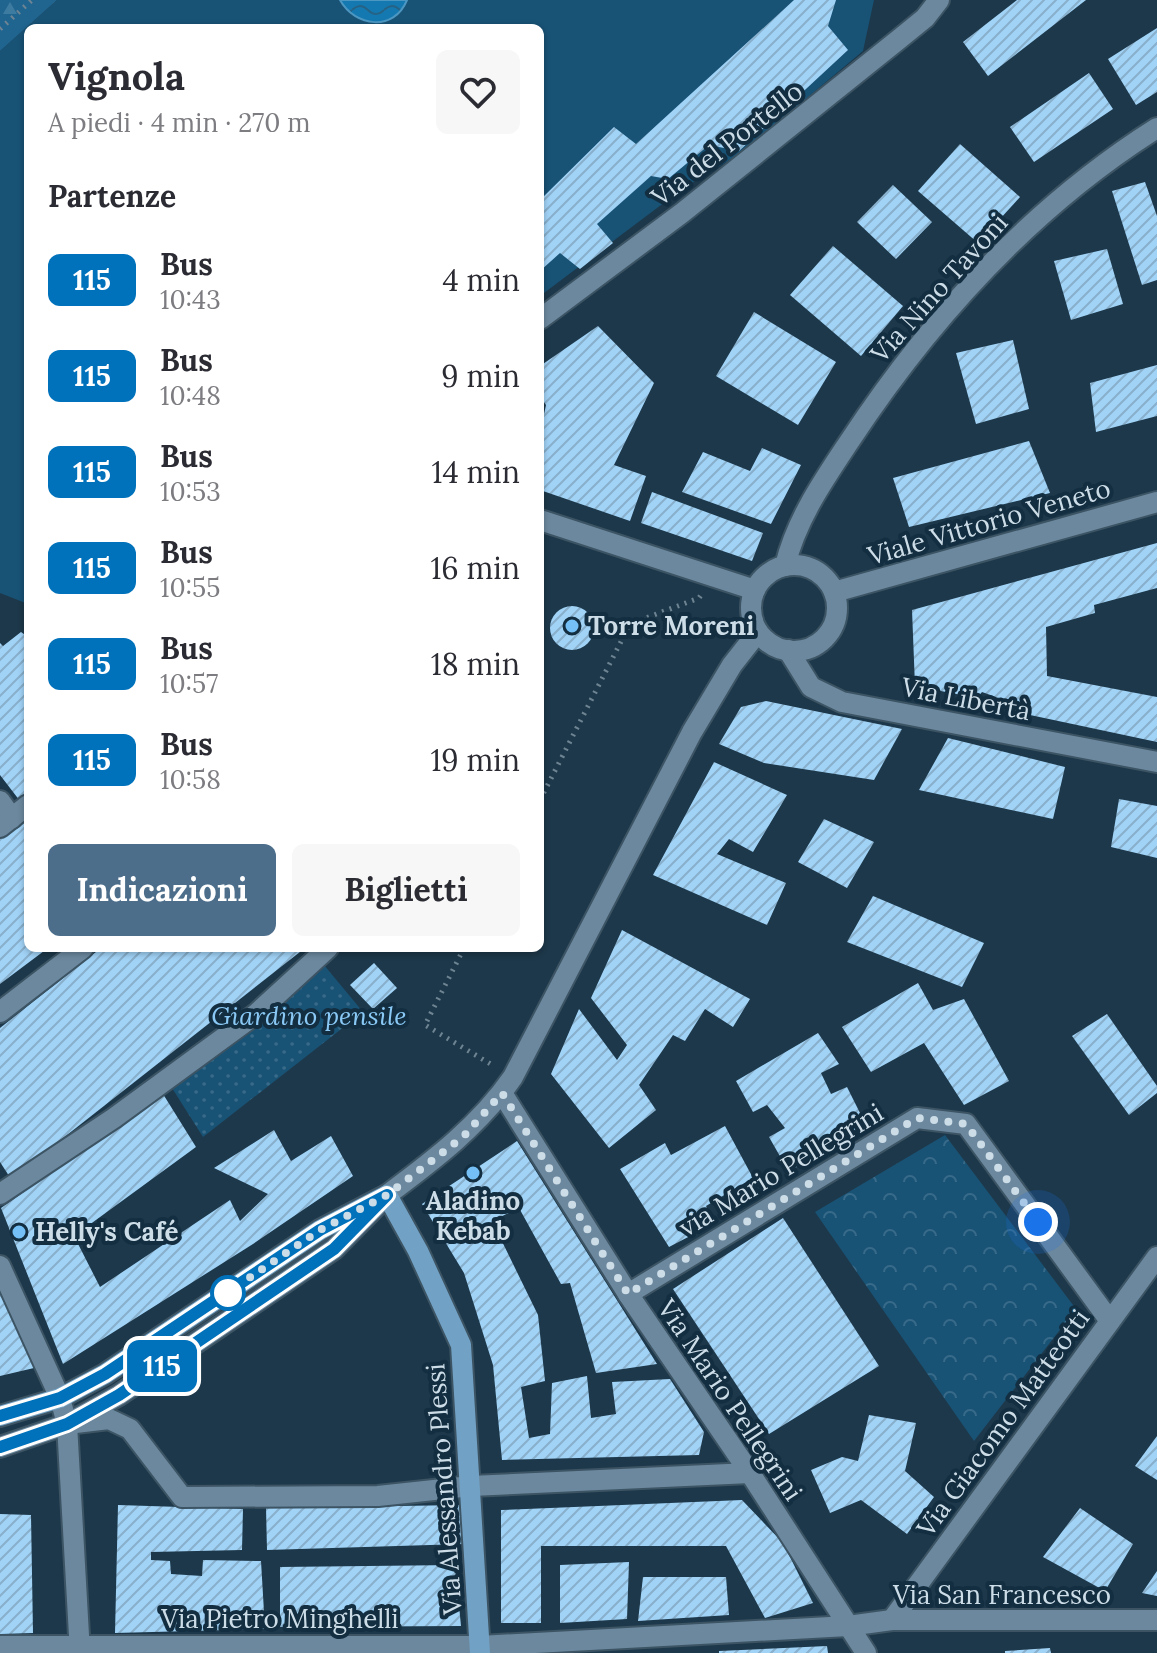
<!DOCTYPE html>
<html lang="it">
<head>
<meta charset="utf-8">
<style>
	body { margin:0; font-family:Lora,serif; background:#f7f7f7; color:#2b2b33; height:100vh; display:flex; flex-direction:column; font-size:30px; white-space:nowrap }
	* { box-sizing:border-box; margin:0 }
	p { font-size:26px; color:#7c7c81 }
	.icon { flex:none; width:44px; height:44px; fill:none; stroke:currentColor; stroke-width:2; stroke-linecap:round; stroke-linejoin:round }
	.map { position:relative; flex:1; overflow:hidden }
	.drawer { position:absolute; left:24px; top:24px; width:520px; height:928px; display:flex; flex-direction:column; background:#fff; border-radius:12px; box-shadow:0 2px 6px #0004 }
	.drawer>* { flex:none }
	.badge { padding:0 16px; border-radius:12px; font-size:28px; line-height:52px }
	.you { position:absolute; width:40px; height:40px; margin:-20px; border:6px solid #fff; border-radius:50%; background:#1a73e8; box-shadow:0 0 0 12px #1a73e833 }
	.map>.badge { position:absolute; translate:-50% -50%; box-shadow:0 0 0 4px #fff }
	h2 { padding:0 24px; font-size:30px; line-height:72px }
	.round { display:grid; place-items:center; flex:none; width:84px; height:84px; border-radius:12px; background:#f7f7f7 }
	.head { display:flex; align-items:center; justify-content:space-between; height:136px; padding:0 24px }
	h1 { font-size:38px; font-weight:700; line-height:60px }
	.button { display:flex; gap:16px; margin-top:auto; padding:16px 24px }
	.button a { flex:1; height:92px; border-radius:12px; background:#4c6e8b; color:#fff; font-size:32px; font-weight:700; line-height:92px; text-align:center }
	.button a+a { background:#f7f7f7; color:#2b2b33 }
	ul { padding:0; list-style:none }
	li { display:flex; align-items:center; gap:24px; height:96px; padding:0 24px }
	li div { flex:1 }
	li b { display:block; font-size:30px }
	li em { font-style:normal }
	li .badge { min-width:88px; font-weight:700; text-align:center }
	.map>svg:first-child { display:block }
</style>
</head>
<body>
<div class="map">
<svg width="1157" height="1653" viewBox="0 0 1157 1653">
	<defs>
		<pattern id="forest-firs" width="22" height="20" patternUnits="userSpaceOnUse" patternTransform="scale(2)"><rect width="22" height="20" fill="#1f6590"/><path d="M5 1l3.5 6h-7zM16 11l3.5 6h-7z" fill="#3e7ba0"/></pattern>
		<pattern id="park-crowns" width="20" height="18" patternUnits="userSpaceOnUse" patternTransform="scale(2)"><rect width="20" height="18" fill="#185275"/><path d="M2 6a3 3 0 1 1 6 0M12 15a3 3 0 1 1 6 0" fill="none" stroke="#386a89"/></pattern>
		<pattern id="garden-dots" width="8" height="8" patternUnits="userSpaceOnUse" patternTransform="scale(2)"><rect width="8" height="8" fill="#185275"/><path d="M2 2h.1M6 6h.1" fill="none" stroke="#386a89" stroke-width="1.8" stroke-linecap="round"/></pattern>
		<pattern id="water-waves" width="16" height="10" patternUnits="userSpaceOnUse" patternTransform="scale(2)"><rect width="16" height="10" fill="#1479b1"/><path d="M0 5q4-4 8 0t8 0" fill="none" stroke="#256386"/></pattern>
		<pattern id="building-hatch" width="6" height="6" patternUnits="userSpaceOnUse" patternTransform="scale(2)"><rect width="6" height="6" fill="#a1d3f7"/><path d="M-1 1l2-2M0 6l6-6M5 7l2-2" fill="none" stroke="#88afcb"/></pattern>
	</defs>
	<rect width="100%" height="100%" fill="#1d384a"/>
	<polygon fill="#185275" points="57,0 874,0 863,51 741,153 685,187 540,296 540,28 28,28 28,604 0,593 0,51"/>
	<polygon fill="url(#forest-firs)" points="0,0 57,0 0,51"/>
	<polygon fill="url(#park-crowns)" points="945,1135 1076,1309 974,1441 815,1212"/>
	<polygon fill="url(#garden-dots)" points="324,965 363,1012 203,1137 172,1088"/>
	<path fill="url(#water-waves)" stroke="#4c97c2" stroke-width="2" d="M340,0H407C394,32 355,27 340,0Z"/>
	<g fill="url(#building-hatch)">
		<polygon points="794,0 836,0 828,26 848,50 739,151 709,145 668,179 651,176 597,224 613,243 580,269 560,253 540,271 540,200 614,127 636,144"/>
		<polygon points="1017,0 1086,0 988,76 963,42"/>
		<polygon points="1157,28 1157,92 1136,105 1108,59"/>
		<polygon points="1089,73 1113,109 1034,162 1010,127"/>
		<polygon points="960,144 1020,197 978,243 918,191"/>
		<polygon points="1145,182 1157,216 1157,280 1142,285 1112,191"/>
		<polygon points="893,185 932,222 896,259 857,222"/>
		<polygon points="833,246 903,306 861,356 790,295"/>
		<polygon points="1107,249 1123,304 1071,320 1054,261"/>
		<polygon points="754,312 836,362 798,425 716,376"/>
		<polygon points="598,326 654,383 614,465 646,476 630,521 540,490 540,433 546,405 540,397 540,366"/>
		<polygon points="1013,340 1029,409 976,424 956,353"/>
		<polygon points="1157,365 1157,416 1096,432 1090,383"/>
		<polygon points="1029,441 1050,493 909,527 893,478"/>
		<polygon points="762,448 801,465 771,524 682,492 703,452 750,471"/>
		<polygon points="652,492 763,533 752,561 641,523"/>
		<polygon points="1157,543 1157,588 1094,605 1095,613 1046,627 1047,676 1157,697 1157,742 1006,710 996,697 982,692 977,698 915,686 912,610"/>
		<circle cx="572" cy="628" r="22"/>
		<polygon points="21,632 28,637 28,794 20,801 0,775 0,643 3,646"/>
		<polygon points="766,701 902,729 874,780 764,763 719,744 741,707"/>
		<polygon points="948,738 1065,767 1053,819 919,790"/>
		<polygon points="714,762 787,795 753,852 729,839 717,854 786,883 767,925 653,875"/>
		<polygon points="1119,799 1157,806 1157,858 1111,847"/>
		<polygon points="28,813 28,948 48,948 0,984 0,835"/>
		<polygon points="824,819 874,842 847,888 798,862"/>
		<polygon points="873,896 984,943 962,987 847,942"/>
		<polygon points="622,930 750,999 733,1027 705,1009 685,1041 673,1035 639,1085 656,1110 609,1148 551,1074 579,1009 617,1060 627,1045 591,998"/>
		<polygon points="101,948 305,948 11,1179 0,1162 0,1028"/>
		<polygon points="374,963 397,988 373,1009 350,985"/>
		<polygon points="918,983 933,1010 964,999 1009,1081 964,1105 924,1043 871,1072 842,1027"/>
		<polygon points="1107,1014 1157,1086 1157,1093 1129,1115 1072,1036"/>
		<polygon points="818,1033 839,1064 821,1073 831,1094 847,1087 865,1123 789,1172 769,1137 785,1128 767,1105 753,1112 736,1081"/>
		<polygon points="163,1094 196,1147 74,1236 100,1287 230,1200 240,1221 268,1194 214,1168 274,1130 291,1161 331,1136 353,1176 253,1244 63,1364 1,1208"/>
		<polygon points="725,1126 753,1178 706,1206 715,1223 669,1247 620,1169 665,1143 671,1155"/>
		<polygon points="517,1141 657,1364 596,1373 570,1283 561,1284 519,1208 492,1221 538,1315 545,1381 521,1387 529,1438 550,1434 552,1383 587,1376 591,1418 616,1414 612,1382 670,1379 704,1432 699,1455 502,1460 493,1365 464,1273 422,1204"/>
		<polygon points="783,1218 879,1366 769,1434 673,1289"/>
		<polygon points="0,1292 34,1368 0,1376"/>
		<polygon points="869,1415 916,1423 905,1471 934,1497 907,1534 861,1500 830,1513 811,1470 842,1457 858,1461"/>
		<polygon points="1157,1436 1157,1480 1135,1466"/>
		<polygon points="742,1500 783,1543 813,1603 765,1618 726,1546 541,1546 541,1623 501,1623 501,1510"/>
		<polygon points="118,1505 243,1509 242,1550 151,1552 151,1560 170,1561 171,1574 202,1576 203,1560 261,1561 265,1629 115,1633"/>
		<polygon points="463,1505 463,1544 267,1550 266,1508"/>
		<polygon points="1080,1508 1133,1544 1105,1591 1043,1557"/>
		<polygon points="0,1514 31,1515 33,1633 0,1634"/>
		<polygon points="629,1562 627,1619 560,1623 560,1565"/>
		<polygon points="455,1565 461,1626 280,1627 280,1567"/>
		<polygon points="1157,1571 1157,1596 1142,1593"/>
		<polygon points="643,1577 726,1577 729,1615 638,1621"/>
		<polygon points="827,1646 828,1653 719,1653 719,1651"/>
		<polygon points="1050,1648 1051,1653 1005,1653 1005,1651"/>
	</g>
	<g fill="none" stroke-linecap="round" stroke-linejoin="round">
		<defs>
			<g id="street">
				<polyline points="540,319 682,213 898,40 925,18 939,0"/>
				<polyline points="540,520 755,590"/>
				<polyline points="834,592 1157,502"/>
				<polyline points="788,650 811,687 842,702 1157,762"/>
				<polyline points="0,801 12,818"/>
				<polyline points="0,827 28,805"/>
				<polyline points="0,1012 83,948"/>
				<polyline points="0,1194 114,1118 256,1014 328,948"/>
				<polyline points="0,1266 60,1398 67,1424 80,1653"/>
				<polyline points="628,1294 917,1118 966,1124 1110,1321"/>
				<polyline points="67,1424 109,1419 130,1429 182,1497 378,1496 471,1486 750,1473"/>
				<polyline points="0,1447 67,1424 119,1395 334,1249 383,1199"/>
				<polyline points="892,1620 1157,1257"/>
				<polyline points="0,1646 480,1646 848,1626 892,1620 1157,1620"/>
			</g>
			<g id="secondary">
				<circle cx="794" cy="608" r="43"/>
				<path d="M785,566C796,520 823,481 849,442C930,319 1032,207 1157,128"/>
				<polyline points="502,1093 628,1294 750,1473 866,1653"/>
				<path d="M387,1195C434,1160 479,1126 513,1077L692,732L732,665L758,632"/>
			</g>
			<polyline id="primary" points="0,1416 60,1398 105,1374 320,1230 387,1195 418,1251 461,1345 480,1653"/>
		</defs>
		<use href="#street" stroke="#3c5464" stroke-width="24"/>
		<use href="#secondary" stroke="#3c5464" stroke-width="24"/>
		<use href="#primary" stroke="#3c5464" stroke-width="24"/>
		<g stroke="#6e8493" stroke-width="5" stroke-dasharray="2 6" stroke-linecap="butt">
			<polyline points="0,29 32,0"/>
			<polyline points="540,800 630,624 699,598 701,595"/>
			<polyline points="464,948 425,1025 494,1066"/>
		</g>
		<use href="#street" stroke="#6c889e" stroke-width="20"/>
		<use href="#secondary" stroke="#6c889e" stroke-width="20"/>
		<use href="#primary" stroke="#71a1c4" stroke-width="20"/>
	</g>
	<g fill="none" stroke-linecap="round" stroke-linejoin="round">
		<defs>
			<polyline id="line" points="0,1416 60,1398 105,1374 320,1230 387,1195 334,1249 119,1395 67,1424 0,1447"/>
		</defs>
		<use href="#line" stroke="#fff" stroke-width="18"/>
		<use href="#line" stroke="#0072bc" stroke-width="12"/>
		<polyline stroke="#cddde8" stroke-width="8" stroke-dasharray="0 14.4" points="228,1293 221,1297 320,1230 387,1195 464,1136 502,1093 628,1294 917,1118 966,1124 1038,1222"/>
	</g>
	<g fill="#74c0f6" stroke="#132e40" stroke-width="3">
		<circle cx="572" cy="626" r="8"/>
		<circle cx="473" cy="1173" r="8"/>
		<circle cx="19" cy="1232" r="8"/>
	</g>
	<circle fill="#fff" stroke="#0072bc" stroke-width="4" cx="228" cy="1293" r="16"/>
	<g text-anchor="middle" stroke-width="8" stroke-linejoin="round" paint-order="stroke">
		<g font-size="26" fill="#cddde8" stroke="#132e40">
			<text transform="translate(727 144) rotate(-38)" y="9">Via del Portello</text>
			<text transform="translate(939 288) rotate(-48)" y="9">Via Nino Tavoni</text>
			<text transform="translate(989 522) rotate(-16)" y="9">Viale Vittorio Veneto</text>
			<text transform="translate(966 699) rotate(11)" y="9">Via Libertà</text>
			<text transform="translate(781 1170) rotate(-31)" y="9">via Mario Pellegrini</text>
			<text transform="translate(730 1400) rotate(56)" y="9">Via Mario Pellegrini</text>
			<text transform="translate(1003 1423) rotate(-54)" y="9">Via Giacomo Matteotti</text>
			<text transform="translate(444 1489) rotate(-94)" y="9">Via Alessandro Plessi</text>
			<text x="1002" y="1604">Via San Francesco</text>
			<text x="280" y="1628">Via Pietro Minghelli</text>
		</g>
		<g font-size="26" font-weight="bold" fill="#cddde8" stroke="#132e40" text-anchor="start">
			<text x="588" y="635">Torre Moreni</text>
			<text x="473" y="1210" text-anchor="middle">Aladino<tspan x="473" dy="30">Kebab</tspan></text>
			<text x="35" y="1241">Helly's Café</text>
		</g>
		<g font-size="26" font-style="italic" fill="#8ac9f6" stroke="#132e40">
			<text x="309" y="1025">Giardino pensile</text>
		</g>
	</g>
</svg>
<div class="you" style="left:1038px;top:1222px"></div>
<b class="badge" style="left:162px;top:1366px;background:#0072bc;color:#fff">115</b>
<section class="drawer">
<div class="head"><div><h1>Vignola</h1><p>A piedi · 4 min · 270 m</p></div><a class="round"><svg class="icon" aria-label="heart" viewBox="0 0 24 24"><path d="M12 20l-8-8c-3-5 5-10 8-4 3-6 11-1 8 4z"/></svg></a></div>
<h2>Partenze</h2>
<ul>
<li><span class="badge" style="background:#0072bc;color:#fff">115</span><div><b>Bus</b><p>10:43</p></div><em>4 min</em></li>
<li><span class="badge" style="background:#0072bc;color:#fff">115</span><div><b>Bus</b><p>10:48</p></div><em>9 min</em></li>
<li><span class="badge" style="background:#0072bc;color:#fff">115</span><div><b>Bus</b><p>10:53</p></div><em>14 min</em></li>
<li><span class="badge" style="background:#0072bc;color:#fff">115</span><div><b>Bus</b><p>10:55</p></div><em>16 min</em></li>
<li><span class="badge" style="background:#0072bc;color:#fff">115</span><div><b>Bus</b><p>10:57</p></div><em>18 min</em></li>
<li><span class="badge" style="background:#0072bc;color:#fff">115</span><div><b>Bus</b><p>10:58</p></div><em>19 min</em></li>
</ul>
<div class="button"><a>Indicazioni</a><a>Biglietti</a></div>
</section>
</div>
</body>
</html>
